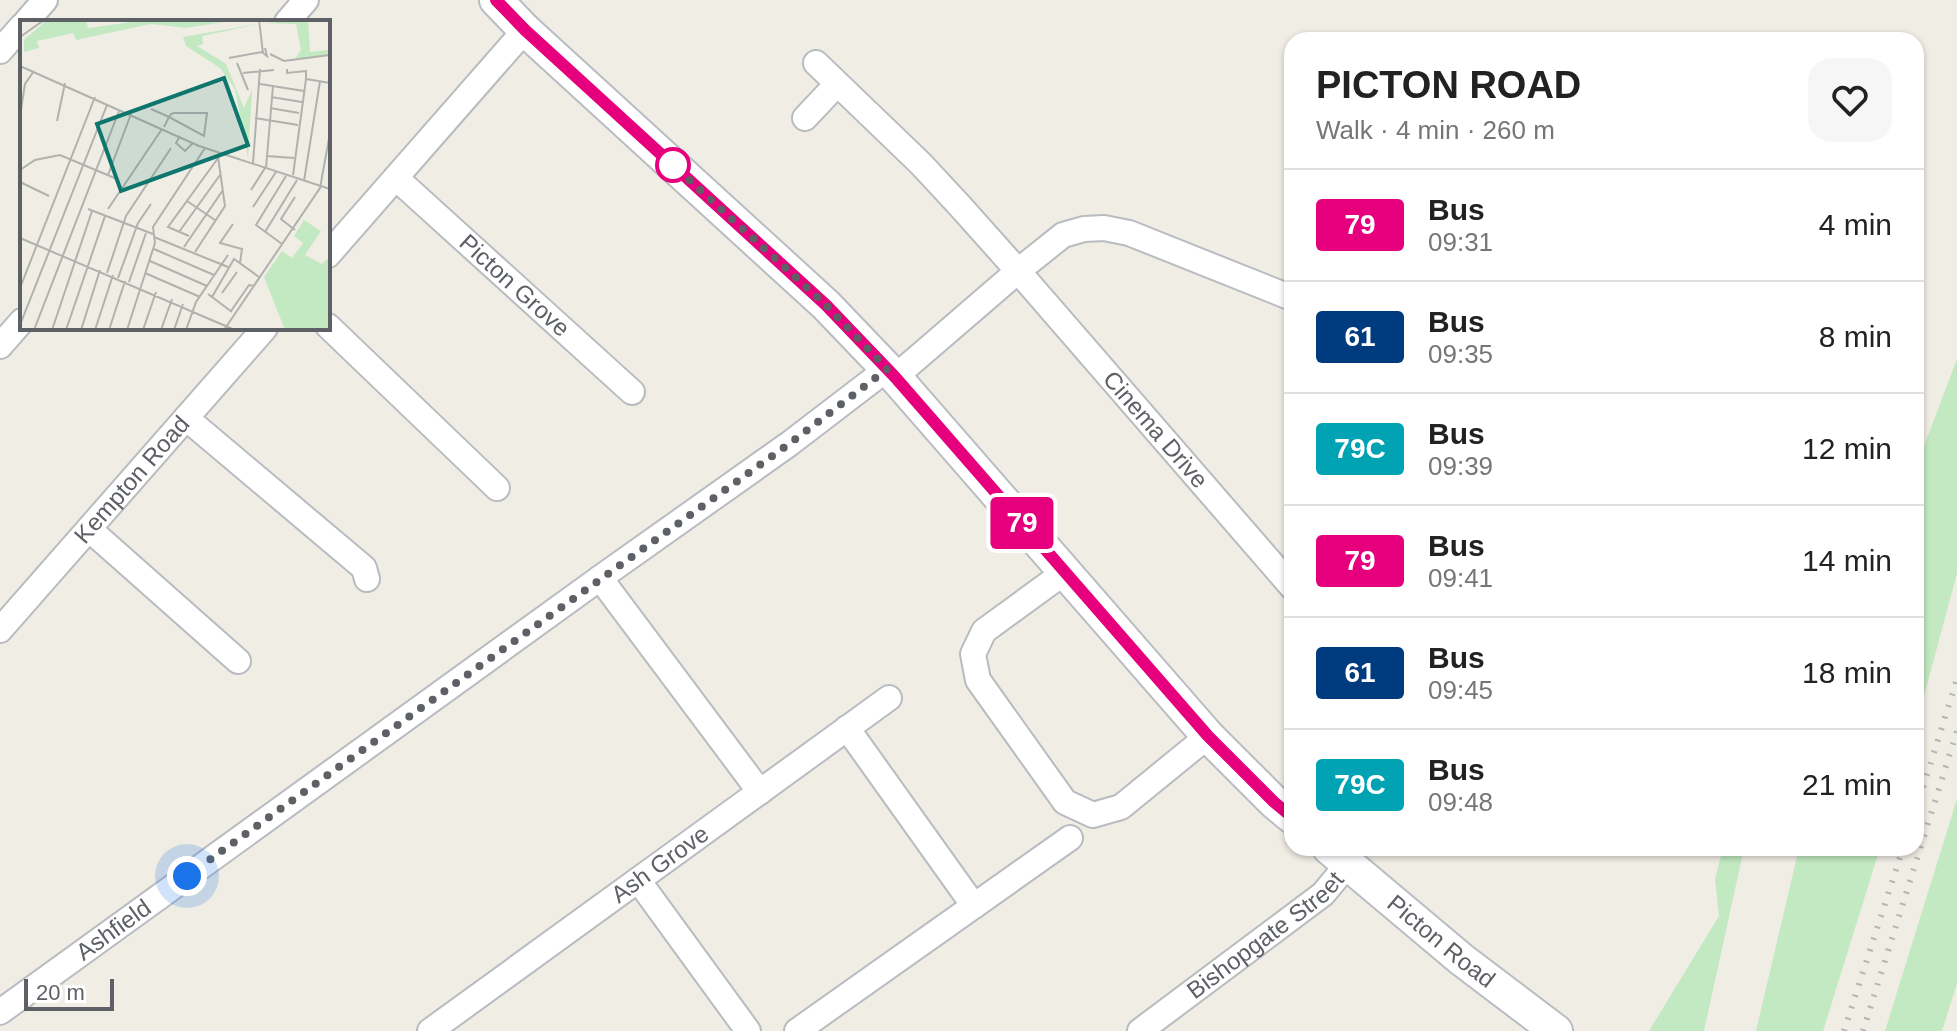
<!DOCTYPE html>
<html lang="en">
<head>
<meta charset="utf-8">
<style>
	body { margin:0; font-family:Arial,sans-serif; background:#f6f6f6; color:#222; height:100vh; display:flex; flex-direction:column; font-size:30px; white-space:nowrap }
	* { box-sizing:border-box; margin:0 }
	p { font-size:26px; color:#767676 }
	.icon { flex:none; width:44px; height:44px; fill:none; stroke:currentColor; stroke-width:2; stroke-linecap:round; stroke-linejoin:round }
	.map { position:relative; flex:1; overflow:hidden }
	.details { position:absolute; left:1284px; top:32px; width:640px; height:824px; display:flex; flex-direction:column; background:#fff; border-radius:24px; box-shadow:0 2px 6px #0004 }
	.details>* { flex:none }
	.badge { padding:0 16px; border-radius:6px; font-size:28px; line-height:52px }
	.scale { position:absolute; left:24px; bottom:20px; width:90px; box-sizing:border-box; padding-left:8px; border:4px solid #5d6166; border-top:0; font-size:22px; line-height:28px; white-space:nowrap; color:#5d6166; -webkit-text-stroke:6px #fff; paint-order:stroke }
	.you { position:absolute; width:40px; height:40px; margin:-20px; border:6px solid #fff; border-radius:50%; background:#1a73e8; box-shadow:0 0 0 12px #1a73e833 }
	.map>.badge { position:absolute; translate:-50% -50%; box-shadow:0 0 0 4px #fff }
	.round { display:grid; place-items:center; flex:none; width:84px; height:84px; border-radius:24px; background:#f6f6f6 }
	.headline { display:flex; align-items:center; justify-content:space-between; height:136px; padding:0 32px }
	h1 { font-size:38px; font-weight:700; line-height:60px }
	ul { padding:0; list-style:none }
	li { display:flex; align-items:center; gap:24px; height:112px; padding:0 32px; border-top:2px solid #e0e0e0 }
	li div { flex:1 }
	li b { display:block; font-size:30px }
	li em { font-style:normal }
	li .badge { min-width:88px; font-weight:700; text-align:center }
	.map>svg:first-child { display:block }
</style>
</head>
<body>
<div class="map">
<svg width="1957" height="1031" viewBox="0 0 1957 1031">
	<rect width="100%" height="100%" fill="#f0ede5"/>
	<g fill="#c2e9c1">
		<polygon points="1957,359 1957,573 1916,726 1916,467"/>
		<polygon points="1957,799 1957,983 1942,1031 1885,1031"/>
		<polygon points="1723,848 1744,848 1704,1031 1649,1031 1719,916 1715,879"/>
		<polygon points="1799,848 1880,848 1823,1031 1756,1031"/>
	</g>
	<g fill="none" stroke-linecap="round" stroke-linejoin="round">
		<defs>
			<g id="street">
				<polyline points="26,22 45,0"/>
				<polyline points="287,22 306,0"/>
				<polyline points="0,51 22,26"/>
				<path id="s1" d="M816,63L921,164L960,206L1018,271L1292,587"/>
				<polyline points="805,118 837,84"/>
				<path id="s2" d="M396,178L632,392"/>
				<polyline points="328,255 525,30"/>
				<polyline points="328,326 497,488"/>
				<polyline points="0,346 22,321"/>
				<polyline points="895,377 1018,271 1063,235 1084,229 1104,228 1129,233 1292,298"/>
				<polyline points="186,418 364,568 367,579"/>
				<polyline points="89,529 238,661"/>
				<polyline points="1065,572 984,631 973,654 978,680 1065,802 1093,815 1121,807 1208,736"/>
				<polyline points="600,578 760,792"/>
				<path id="s3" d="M0,630L265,328"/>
				<polyline points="847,728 974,906"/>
				<polyline points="638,880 748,1031"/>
				<path id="s4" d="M0,1012L600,578L789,444L887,369"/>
				<path id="s5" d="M430,1031L889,698"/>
				<polyline points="797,1031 1070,838"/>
				<path id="s6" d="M1140,1031L1323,894L1348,864"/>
			</g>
			<g id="secondary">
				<polyline points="496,0 525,30 826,305 895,377 1208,736 1274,802 1292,817"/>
				<path id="s7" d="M1329,848L1461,959L1556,1031"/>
			</g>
		</defs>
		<use href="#street" stroke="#b8bbc0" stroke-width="28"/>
		<use href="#secondary" stroke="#b9bcc2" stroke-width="36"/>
		<use href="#street" stroke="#fff" stroke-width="24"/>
		<use href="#secondary" stroke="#fff" stroke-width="32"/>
		<g stroke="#b4b5b6" stroke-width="6" stroke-dasharray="2 10" stroke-linecap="butt">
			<polyline points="1916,810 1957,679"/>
			<polyline points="1844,1031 1903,848"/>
			<polyline points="1863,1031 1957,731"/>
		</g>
	</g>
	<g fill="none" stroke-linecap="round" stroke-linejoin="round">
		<defs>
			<polyline id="line" points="496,0 525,30 826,305 895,377 1208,736 1274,802 1292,817"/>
		</defs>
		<use href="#line" stroke="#fff" stroke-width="18"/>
		<use href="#line" stroke="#e6007e" stroke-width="12"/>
		<polyline stroke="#5d6166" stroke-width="8" stroke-dasharray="0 14.4" points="187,876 789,444 887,369 826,305 664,157 673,165"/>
	</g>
	<circle fill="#fff" stroke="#e6007e" stroke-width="4" cx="673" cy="165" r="16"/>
	<g text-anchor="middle" stroke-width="7" stroke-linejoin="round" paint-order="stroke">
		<g font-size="24" fill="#5d6166" stroke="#fff">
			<text dy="8" stroke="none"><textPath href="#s2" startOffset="160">Picton Grove</textPath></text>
			<text dy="8" stroke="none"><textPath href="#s1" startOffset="500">Cinema Drive</textPath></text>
			<text dy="8" stroke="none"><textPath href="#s3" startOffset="200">Kempton Road</textPath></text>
			<text dy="8" stroke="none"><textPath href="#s5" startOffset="284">Ash Grove</textPath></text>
			<text dy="8" stroke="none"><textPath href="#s4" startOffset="140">Ashfield</textPath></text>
			<text dy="8" stroke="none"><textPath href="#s6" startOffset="158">Bishopgate Street</textPath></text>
			<text dy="8" stroke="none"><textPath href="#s7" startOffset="146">Picton Road</textPath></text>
		</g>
	</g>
	<g transform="translate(20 20)">
		<rect width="310" height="310" fill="#f0ede5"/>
		<path d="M27,0H66L68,8L126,0H217L166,8L131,4L56,20L53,13L17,21L19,28L4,32V20ZM288,0L290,32L308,30L310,16V32L307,35L275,39L281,30L276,4L242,3ZM238,4L182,16L183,24L177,26L206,44L224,88L232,70L228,138L215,69L200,48L166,26L163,17ZM284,200L301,211L285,235L302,244L310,237V310H265L244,257L262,231L272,238L283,223L274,216Z" fill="#c2e9c1"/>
		<path fill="none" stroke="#b1b1ae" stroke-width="2" d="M239,0L243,33L247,36L245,28M0,17L24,0M250,34L264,41L310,35M209,38L242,32M217,43L228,70M0,46L179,126L310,169M267,49V53L286,51V59M223,53L254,50M286,59L310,63M240,64L284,71M251,77L282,82M250,88L279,93M131,89L149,97L184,116L187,93H154L151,94L149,97L144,107M0,96L5,64L14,51M235,98L278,105M37,101L45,63M160,116L156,123L165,131L173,123M246,136L274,138M233,143L240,49M246,148L253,66M0,150L15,140L40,135L97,159M88,155L111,94M273,155L286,59M284,161L300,61M0,162L29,176M231,170L245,148M275,177L261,199L275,210M167,181L195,200M233,187L256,152M68,189L133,214M88,189L142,109M213,204L200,223L222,229L220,243M159,212L200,155M245,212L277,160M169,216L148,207L201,134M134,217L208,247M0,218L215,310M262,224L236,205L266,156M164,227L203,170M134,229L194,255M175,232L205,186L198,137M130,241L187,266M87,253L106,196L151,128M125,253L180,277M98,258L118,203L131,184M109,262L126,213M0,268L75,77M202,273L217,252M188,274L212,292M192,277L214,239L239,257M211,291L229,265L235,266M0,305L87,85M14,310L99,91M32,310L72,191M46,310L85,196M61,310L80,250M75,310L93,255M89,310L105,261M107,310L135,223L133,207L185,128M123,310L136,272M141,310L152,279M154,310L163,284M166,310L176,282L208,235M204,310L300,168L310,113"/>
		<path fill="#0f766e" fill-opacity="0.15" stroke="#0f766e" stroke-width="4" d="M204,58L228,125L101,171L77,104Z"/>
		<rect width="310" height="310" fill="none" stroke="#5d6166" stroke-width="4"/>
	</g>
</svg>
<div class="scale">20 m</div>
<div class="you" style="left:187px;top:876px"></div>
<b class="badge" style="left:1022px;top:523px;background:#e6007e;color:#fff">79</b>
<section class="details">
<div class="headline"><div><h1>PICTON ROAD</h1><p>Walk · 4 min · 260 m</p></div><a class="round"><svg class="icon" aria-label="heart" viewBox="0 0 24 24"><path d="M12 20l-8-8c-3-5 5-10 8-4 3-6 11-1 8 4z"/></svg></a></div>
<ul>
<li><span class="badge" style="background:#e6007e;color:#fff">79</span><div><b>Bus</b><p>09:31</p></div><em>4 min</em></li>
<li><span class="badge" style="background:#003b80;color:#fff">61</span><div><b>Bus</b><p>09:35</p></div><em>8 min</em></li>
<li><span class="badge" style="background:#00a3b4;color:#fff">79C</span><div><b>Bus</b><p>09:39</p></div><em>12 min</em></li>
<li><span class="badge" style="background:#e6007e;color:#fff">79</span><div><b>Bus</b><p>09:41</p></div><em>14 min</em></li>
<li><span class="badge" style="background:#003b80;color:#fff">61</span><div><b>Bus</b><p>09:45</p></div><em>18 min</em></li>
<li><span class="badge" style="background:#00a3b4;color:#fff">79C</span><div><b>Bus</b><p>09:48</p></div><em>21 min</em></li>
</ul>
</section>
</div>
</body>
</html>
